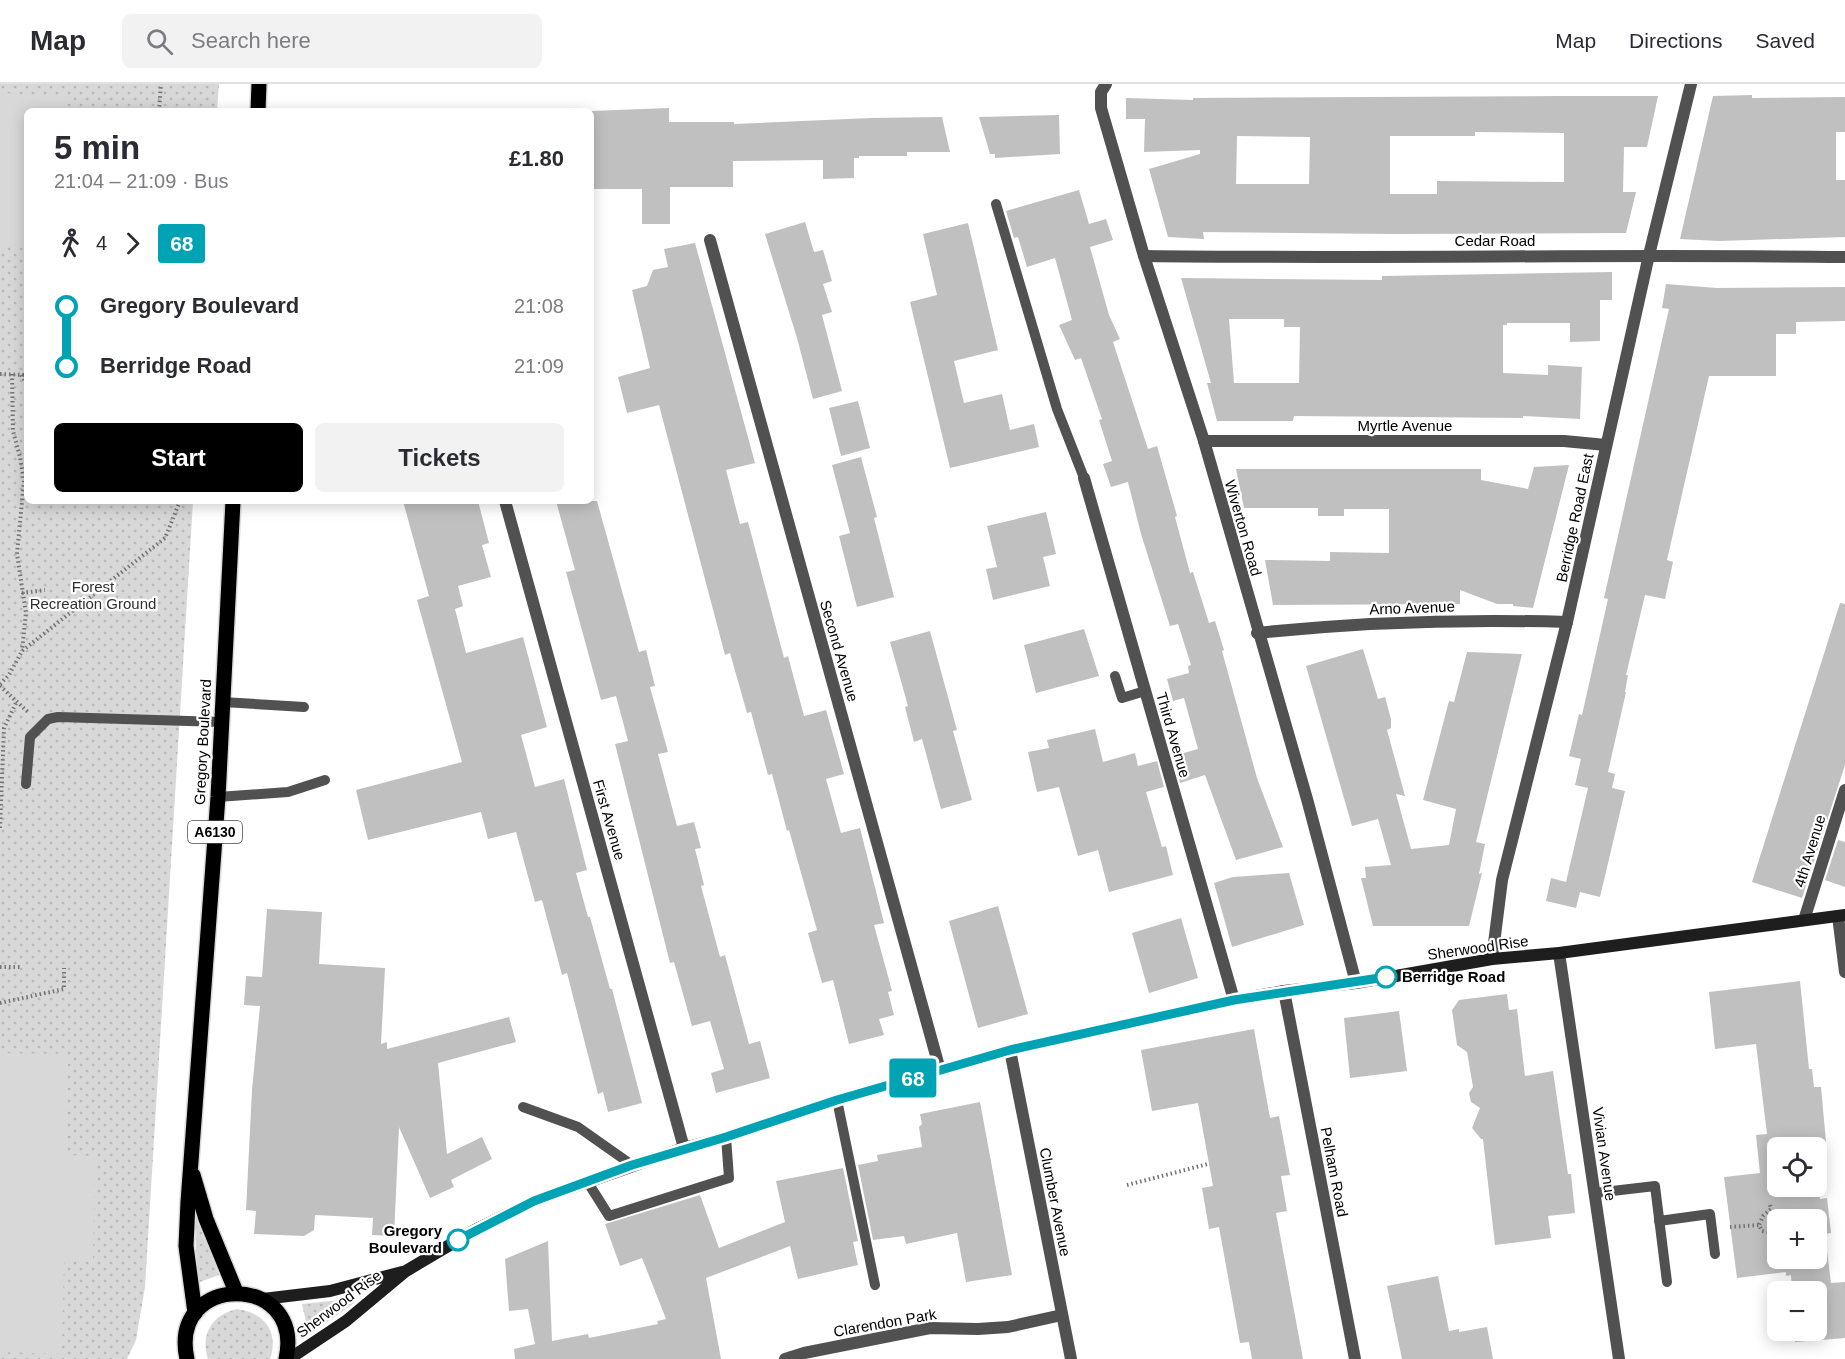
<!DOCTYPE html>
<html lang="en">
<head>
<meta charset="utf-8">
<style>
	body { margin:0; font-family:Helvetica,sans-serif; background:#f2f2f3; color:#2b2b33; height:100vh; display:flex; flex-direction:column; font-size:22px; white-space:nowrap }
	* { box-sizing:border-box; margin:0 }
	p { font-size:20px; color:#7c7c81 }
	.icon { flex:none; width:33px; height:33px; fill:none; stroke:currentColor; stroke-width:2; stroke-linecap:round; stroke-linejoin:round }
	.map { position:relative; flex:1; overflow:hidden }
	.sheet { position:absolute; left:24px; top:24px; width:570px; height:396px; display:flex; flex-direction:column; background:#fff; border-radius:9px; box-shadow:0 3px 15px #0003 }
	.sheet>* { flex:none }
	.badge { padding:0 12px; border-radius:4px; font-size:21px; line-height:39px }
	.tools { position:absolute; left:1767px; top:1053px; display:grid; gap:12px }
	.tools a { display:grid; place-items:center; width:60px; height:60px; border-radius:9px; background:#fff; box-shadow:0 3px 15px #0003; font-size:30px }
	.map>.badge { position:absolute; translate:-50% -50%; box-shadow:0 0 0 3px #fff }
	.legs { display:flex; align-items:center; gap:9px; height:66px; padding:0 30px; font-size:20px }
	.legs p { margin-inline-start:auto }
	.summary { display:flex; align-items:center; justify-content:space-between; height:102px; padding:0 30px }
	h1 { font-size:33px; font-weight:700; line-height:45px }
	.cta { display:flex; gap:12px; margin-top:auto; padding:12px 30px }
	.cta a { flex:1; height:69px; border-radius:9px; background:#000; color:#fff; font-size:24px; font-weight:700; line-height:69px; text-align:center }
	.cta a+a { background:#f2f2f3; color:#2b2b33 }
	ul { padding:0 30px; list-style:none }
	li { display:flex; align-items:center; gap:21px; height:60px; font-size:22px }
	li i { display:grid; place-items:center; width:9px; height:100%; margin:0 8px; background:currentColor }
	li i::after { content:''; width:15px; height:15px; margin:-8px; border:4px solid; border-radius:50%; background:#fff }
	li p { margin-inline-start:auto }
	li:first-child i { background:linear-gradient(#0000 50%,currentColor 0) }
	li:last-child i { background:linear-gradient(currentColor 50%,#0000 0) }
	header { display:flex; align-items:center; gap:36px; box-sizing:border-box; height:84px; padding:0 30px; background:#fff; border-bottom:2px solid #e1e1e2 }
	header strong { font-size:28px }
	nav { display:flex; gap:33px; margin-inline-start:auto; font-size:21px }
	.search { width:420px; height:54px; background:#f2f2f3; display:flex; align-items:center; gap:15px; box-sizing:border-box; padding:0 21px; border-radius:9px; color:#7c7c81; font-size:22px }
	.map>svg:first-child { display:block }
</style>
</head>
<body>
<header>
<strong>Map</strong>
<div class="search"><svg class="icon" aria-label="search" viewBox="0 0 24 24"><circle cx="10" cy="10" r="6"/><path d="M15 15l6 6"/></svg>Search here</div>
<nav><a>Map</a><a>Directions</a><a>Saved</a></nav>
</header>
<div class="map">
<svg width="1845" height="1275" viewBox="0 0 1845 1275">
	<defs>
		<pattern id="grass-dots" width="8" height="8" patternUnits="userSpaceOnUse" patternTransform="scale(1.5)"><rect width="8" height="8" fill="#d8d8d8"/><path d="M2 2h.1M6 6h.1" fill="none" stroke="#b8b8b8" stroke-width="1.8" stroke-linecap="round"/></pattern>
	</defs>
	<rect width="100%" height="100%" fill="#fff"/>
	<g fill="url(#grass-dots)">
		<polygon points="0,0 219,0 217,27 27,27 27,417 193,417 145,1203 136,1256 127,1275 0,1275"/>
		<polygon points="198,1130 219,1191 197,1199 195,1131"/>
		<polygon points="350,1215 354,1216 354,1219 309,1251 302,1220"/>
		<path d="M237,1225C265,1229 279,1248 270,1275H208C200,1250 212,1231 237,1225Z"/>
	</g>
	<g fill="#d8d8d8">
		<polygon points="0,9 67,12 67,27 27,27 27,160 0,160"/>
		<polygon points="0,969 68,970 66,1071 95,1072 93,1177 64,1177 62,1270 0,1268"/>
	</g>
	<g fill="#c0c0c0" fill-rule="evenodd">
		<polygon points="1752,11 1752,14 1845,13 1845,48 1836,48 1836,96 1845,96 1845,153 1719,157 1680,155 1713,12"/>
		<path d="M1560,12H1658L1647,63H1624L1623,108H1636L1626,149L1395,150L1203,148L1204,155L1168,153L1149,85L1200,70V66L1144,68L1145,35H1126V14L1193,16V14ZM1475,48L1564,49V98L1437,97V110H1390V52H1475ZM1237,52L1310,53L1309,100H1236Z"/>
		<polygon points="669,24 669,38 734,38 734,40 871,34 942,33 950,68 907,68 907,72 859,72 859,74 854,74 854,94 823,95 823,76 733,77 733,103 670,103 670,140 642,140 642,105 591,105 591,27"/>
		<polygon points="1059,31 1060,70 995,74 995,70 990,70 979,33"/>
		<polygon points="1079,106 1089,140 1106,135 1113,156 1090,163 1109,231 1120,255 1113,258 1148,365 1157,362 1177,432 1175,433 1190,489 1193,488 1209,539 1215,537 1224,566 1222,567 1257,694 1283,763 1236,776 1205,691 1180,699 1173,672 1198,665 1184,614 1173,617 1167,595 1189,589 1188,582 1191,581 1178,540 1170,542 1141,450 1128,398 1111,403 1103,380 1112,377 1099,336 1102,335 1081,274 1075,276 1059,241 1072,236 1055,174 1027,183 1018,153 1014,154 1006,127"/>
		<polygon points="805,138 814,168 823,166 832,197 823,200 832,228 822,231 842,307 813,315 797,254 765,150"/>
		<polygon points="968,139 998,266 954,277 964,319 1002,310 1010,346 1034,340 1039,363 950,384 910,218 937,211 923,150"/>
		<polygon points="695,159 755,379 726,386 740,440 748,438 784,574 788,572 804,632 826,626 844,690 826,695 841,749 860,744 884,839 874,841 892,907 888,908 894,931 879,935 884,951 849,960 833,896 822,899 808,849 817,846 789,746 787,747 772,690 768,691 751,628 747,629 730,569 725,571 659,321 627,329 618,293 650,284 632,206 647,202 653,186 668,183 664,165"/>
		<path d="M1612,188V216H1600V257L1570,258V239H1507V241H1503V289L1548,291V281L1582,283L1580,335L1523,332V334L1294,332L1293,337H1217L1207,299H1211L1181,194L1382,196V192ZM1229,235H1284V243H1300L1299,299H1234Z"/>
		<polygon points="1666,200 1717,204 1845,203 1845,237 1796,238 1796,250 1776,250 1776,292 1709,292 1667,476 1673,478 1665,515 1645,511 1626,591 1628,591 1625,608 1626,608 1608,688 1615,690 1612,704 1625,707 1600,813 1580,808 1576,824 1546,817 1551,794 1566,798 1588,704 1575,701 1581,675 1569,672 1579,630 1582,631 1608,515 1604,514 1669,225 1662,224"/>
		<polygon points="858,317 870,364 841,372 829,324"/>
		<polygon points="861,373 877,433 874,434 894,513 857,523 839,452 850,449 832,381"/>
		<polygon points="1569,381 1533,524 1513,522 1513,520 1497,520 1460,506 1460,520 1273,521 1265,476 1330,477 1330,468 1389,469 1389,425 1344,425 1344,432 1318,432 1318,424 1244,424 1236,385 1481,385 1481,396 1528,405 1534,383"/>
		<polygon points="403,417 478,417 489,459 482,461 491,493 458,502 463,522 455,525 466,569 523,553 547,643 521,651 535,703 564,695 587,786 576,789 588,833 590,833 610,905 612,905 642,1019 608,1028 603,1008 598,1010 567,889 562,891 542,816 535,818 516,748 488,755 481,728 368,756 356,706 462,678 417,516 429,512"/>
		<polygon points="556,417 597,417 639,568 646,566 655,602 650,603 668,668 658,670 677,742 694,738 701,764 695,765 704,801 701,802 720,873 725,871 749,960 760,957 770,994 716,1009 711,989 724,985 710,937 692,942 674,878 670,879 615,660 628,657 616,612 601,616 566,488 575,486"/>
		<polygon points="1046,428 1056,470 1043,473 1050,502 993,516 986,485 997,483 987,442"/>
		<polygon points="1840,519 1845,520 1845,681 1802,814 1752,798"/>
		<polygon points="1084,545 1099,592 1036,609 1024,561"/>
		<polygon points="930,547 957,646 953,647 972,716 941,725 922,655 914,658 905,623 908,622 890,558"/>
		<polygon points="1363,565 1378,615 1385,613 1391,635 1391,644 1387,646 1405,712 1396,710 1411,765 1449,761 1456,725 1423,716 1449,617 1454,618 1467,568 1522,570 1476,758 1485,760 1479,790 1482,789 1469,842 1373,842 1361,794 1366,794 1365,783 1391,781 1378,735 1352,742 1306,582"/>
		<polygon points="1095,645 1103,678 1135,669 1138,682 1157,677 1164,703 1146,708 1162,763 1166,762 1173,791 1109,808 1098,766 1078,772 1059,703 1037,708 1028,668 1049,664 1047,656"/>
		<polygon points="1838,756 1845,758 1845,803 1825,796"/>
		<polygon points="1289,789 1304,841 1232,863 1214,799 1233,793"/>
		<polygon points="998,822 1028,930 978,944 949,837"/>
		<polygon points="267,825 322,828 319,880 385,884 381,960 387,958 387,965 509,933 516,958 438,979 447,1070 482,1053 492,1075 451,1096 454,1103 430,1114 399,1043 394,1152 372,1151 373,1134 315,1131 314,1146 304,1152 254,1150 256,1127 246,1126 252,1006 260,922 244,921 246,892 262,893"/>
		<polygon points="1181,834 1198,894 1149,909 1132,849"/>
		<path d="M1800,897L1809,985H1812L1814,1003H1821L1827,1069L1816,1070V1064H1778V1102H1816V1085L1820,1115L1827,1114L1831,1149L1825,1150L1831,1199L1845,1198V1254L1795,1258V1246H1816V1208H1792L1791,1191L1786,1192V1188L1737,1194L1724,1093L1760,1089L1756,1051L1767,1050L1756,960L1715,965L1709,908ZM1778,1136H1816V1174H1778Z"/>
		<polygon points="1507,910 1509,926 1517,925 1525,992 1553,987 1568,1090 1571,1090 1575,1129 1548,1132 1551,1154 1495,1161 1483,1055 1481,1055 1472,1044 1480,1024 1471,1018 1469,1009 1473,1003 1467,968 1457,961 1452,926 1459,916"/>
		<polygon points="1399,927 1407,987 1350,994 1344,934"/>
		<polygon points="1254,945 1270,1034 1279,1032 1290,1091 1281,1092 1287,1127 1276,1129 1303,1275 1252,1275 1249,1258 1240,1259 1219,1143 1209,1145 1202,1104 1213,1102 1198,1019 1152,1027 1141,966"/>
		<polygon points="980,1018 1012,1191 966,1198 957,1149 906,1160 904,1152 873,1156 858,1081 878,1077 877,1071 922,1063 919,1043 922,1040 920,1030"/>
		<polygon points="843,1084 858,1157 853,1158 858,1181 798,1195 790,1162 706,1194 721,1275 515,1275 514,1265 535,1260 528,1225 509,1227 505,1175 548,1157 552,1257 588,1250 589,1254 658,1240 657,1237 666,1235 642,1174 620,1182 605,1140 700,1111 719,1164 785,1138 776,1097"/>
		<polygon points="1438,1192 1449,1247 1459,1245 1459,1248 1487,1243 1493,1275 1402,1275 1387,1202"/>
	</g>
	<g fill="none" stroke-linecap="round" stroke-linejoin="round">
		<defs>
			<g id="primary">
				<polyline points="258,27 259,0"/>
				<polyline points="193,1091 206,1135 236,1208"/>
				<polyline points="195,1229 186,1162 188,1118 218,713 233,417"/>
				<path d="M187,1275C168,1188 305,1188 286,1275"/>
			</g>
		</defs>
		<use href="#primary" stroke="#dbdbdb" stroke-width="18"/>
		<g stroke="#737373" stroke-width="4" stroke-dasharray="1.5 3" stroke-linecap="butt">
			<polyline points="159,27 161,0"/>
			<polyline points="0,290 27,291"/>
			<polyline points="12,290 13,347 20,373 24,397 17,470 26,529 22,567"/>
			<polyline points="21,291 27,300"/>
			<polyline points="22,509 45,506"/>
			<polyline points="0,600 9,591 22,567 165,454 180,417"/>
			<polyline points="0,602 28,628"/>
			<polyline points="0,744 4,644 17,617"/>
			<polyline points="0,883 20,883"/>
			<polyline points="0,919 64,905 64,884"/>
			<polyline points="1127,1101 1208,1080"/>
			<polyline points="1770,1121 1771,1125 1763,1132 1759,1141 1762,1147 1774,1149 1774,1153"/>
			<polyline points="1730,1143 1759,1141"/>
		</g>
		<g stroke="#515151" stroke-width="10">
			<polyline points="996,120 1057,325 1084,394"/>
			<polyline points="1115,592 1122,614 1145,607"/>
			<polyline points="223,618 304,623"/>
			<polyline points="26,700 30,653 48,635 58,633 221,638"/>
			<polyline points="218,713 288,708 325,696"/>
			<polyline points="837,1016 875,1201"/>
			<polyline points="523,1023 578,1043 632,1081"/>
			<polyline points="587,1097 609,1132 729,1094 726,1053"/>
			<polyline points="1595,1109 1655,1102 1667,1198"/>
			<polyline points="1659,1137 1710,1130 1715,1170"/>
		</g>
		<g stroke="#515151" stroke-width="12">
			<polyline points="1106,0 1101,8 1101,24 1144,172 1204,357 1307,715 1356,899"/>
			<polyline points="710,156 940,986"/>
			<path d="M1144,172C1378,175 1611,170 1845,173"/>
			<polyline points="1204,357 1564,357 1606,361"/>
			<polyline points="1084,394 1234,916"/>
			<polyline points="505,417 684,1064"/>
			<path d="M1257,549C1360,538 1464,535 1567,538"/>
			<polyline points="1838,832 1845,888"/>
			<polyline points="1804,836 1845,706"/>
			<polyline points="1559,869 1619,1275"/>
			<polyline points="1492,875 1502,796 1567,538 1649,171 1691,0"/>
			<polyline points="1284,907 1355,1275"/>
			<polyline points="1010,966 1071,1275"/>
			<polyline points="785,1275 804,1269 930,1244 978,1245 1008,1243 1062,1231"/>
		</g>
		<g stroke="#1e1e1e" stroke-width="12">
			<polyline points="263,1215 330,1207 402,1188"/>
			<polyline points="289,1275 346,1237 406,1187 475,1146 534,1117 684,1064 726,1053 837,1016 940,986 1010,966 1234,916 1284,907 1356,899 1492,875 1559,869 1845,831"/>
		</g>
		<use href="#primary" stroke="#000" stroke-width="15"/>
	</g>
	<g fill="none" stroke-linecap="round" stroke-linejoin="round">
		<defs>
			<polyline id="line-1" points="458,1156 534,1117 632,1081 726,1053 837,1016 1010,966 1234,916 1386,893"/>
		</defs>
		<use href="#line-1" stroke="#fff" stroke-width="14"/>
		<use href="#line-1" stroke="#00a3b4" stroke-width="9"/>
	</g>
	<g fill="#fff" stroke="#00a3b4" stroke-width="3">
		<circle cx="1386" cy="893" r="10"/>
		<circle cx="458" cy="1156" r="10"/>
	</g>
	<g text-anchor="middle" stroke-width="4.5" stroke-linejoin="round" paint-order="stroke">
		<rect fill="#fff" stroke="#4c4c4c" stroke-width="1.5" x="188" y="737" width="54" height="22" rx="4.5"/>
		<g font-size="14" font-weight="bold" fill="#000">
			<text x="215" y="753">A6130</text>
		</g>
		<g font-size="15" fill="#000" stroke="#fff">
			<text x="1495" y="162">Cedar Road</text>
			<text x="1405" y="347">Myrtle Avenue</text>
			<text transform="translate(1575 434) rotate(-78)" y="5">Berridge Road East</text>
			<text transform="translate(1243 444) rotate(74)" y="5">Wiverton Road</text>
			<text transform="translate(1412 524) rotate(-2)" y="5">Arno Avenue</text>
			<text transform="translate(839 567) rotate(74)" y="5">Second Avenue</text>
			<text transform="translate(1173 651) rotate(74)" y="5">Third Avenue</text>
			<text transform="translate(203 658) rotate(-87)" y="5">Gregory Boulevard</text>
			<text transform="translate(609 736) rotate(74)" y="5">First Avenue</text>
			<text transform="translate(1810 767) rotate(-73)" y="5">4th Avenue</text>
			<text transform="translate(1478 864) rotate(-8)" y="5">Sherwood Rise</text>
			<text transform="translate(1604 1070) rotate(82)" y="5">Vivian Avenue</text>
			<text transform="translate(1334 1088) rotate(79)" y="5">Pelham Road</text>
			<text transform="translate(1055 1118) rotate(79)" y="5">Clumber Avenue</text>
			<text transform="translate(339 1220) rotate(-37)" y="5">Sherwood Rise</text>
			<text transform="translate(885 1239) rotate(-10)" y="5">Clarendon Park</text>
		</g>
		<g font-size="15" fill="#2f2f2f" stroke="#fff">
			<text x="93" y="508">Forest<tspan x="93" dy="17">Recreation Ground</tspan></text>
		</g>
		<g font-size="15" font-weight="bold" fill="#000" stroke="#fff" text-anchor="start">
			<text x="1402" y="898">Berridge Road</text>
			<text x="442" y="1152" text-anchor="end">Gregory<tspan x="442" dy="17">Boulevard</tspan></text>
		</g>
	</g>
</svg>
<div class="tools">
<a><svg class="icon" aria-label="locate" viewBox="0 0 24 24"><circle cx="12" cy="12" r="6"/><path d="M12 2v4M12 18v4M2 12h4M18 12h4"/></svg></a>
<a>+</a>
<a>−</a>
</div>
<b class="badge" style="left:913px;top:994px;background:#00a3b4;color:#fff">68</b>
<section class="sheet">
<div class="summary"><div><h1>5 min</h1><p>21:04 – 21:09 · Bus</p></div><b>£1.80</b></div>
<div class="legs"><svg class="icon" aria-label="walk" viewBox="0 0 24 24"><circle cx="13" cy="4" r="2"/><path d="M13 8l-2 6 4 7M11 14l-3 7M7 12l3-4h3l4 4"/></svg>4<svg class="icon" aria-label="forward" viewBox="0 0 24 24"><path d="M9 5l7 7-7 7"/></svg><b class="badge" style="background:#00a3b4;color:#fff">68</b></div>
<ul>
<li><i style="color:#00a3b4"></i><b>Gregory Boulevard</b><p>21:08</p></li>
<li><i style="color:#00a3b4"></i><b>Berridge Road</b><p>21:09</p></li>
</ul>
<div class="cta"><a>Start</a><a>Tickets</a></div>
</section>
</div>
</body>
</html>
